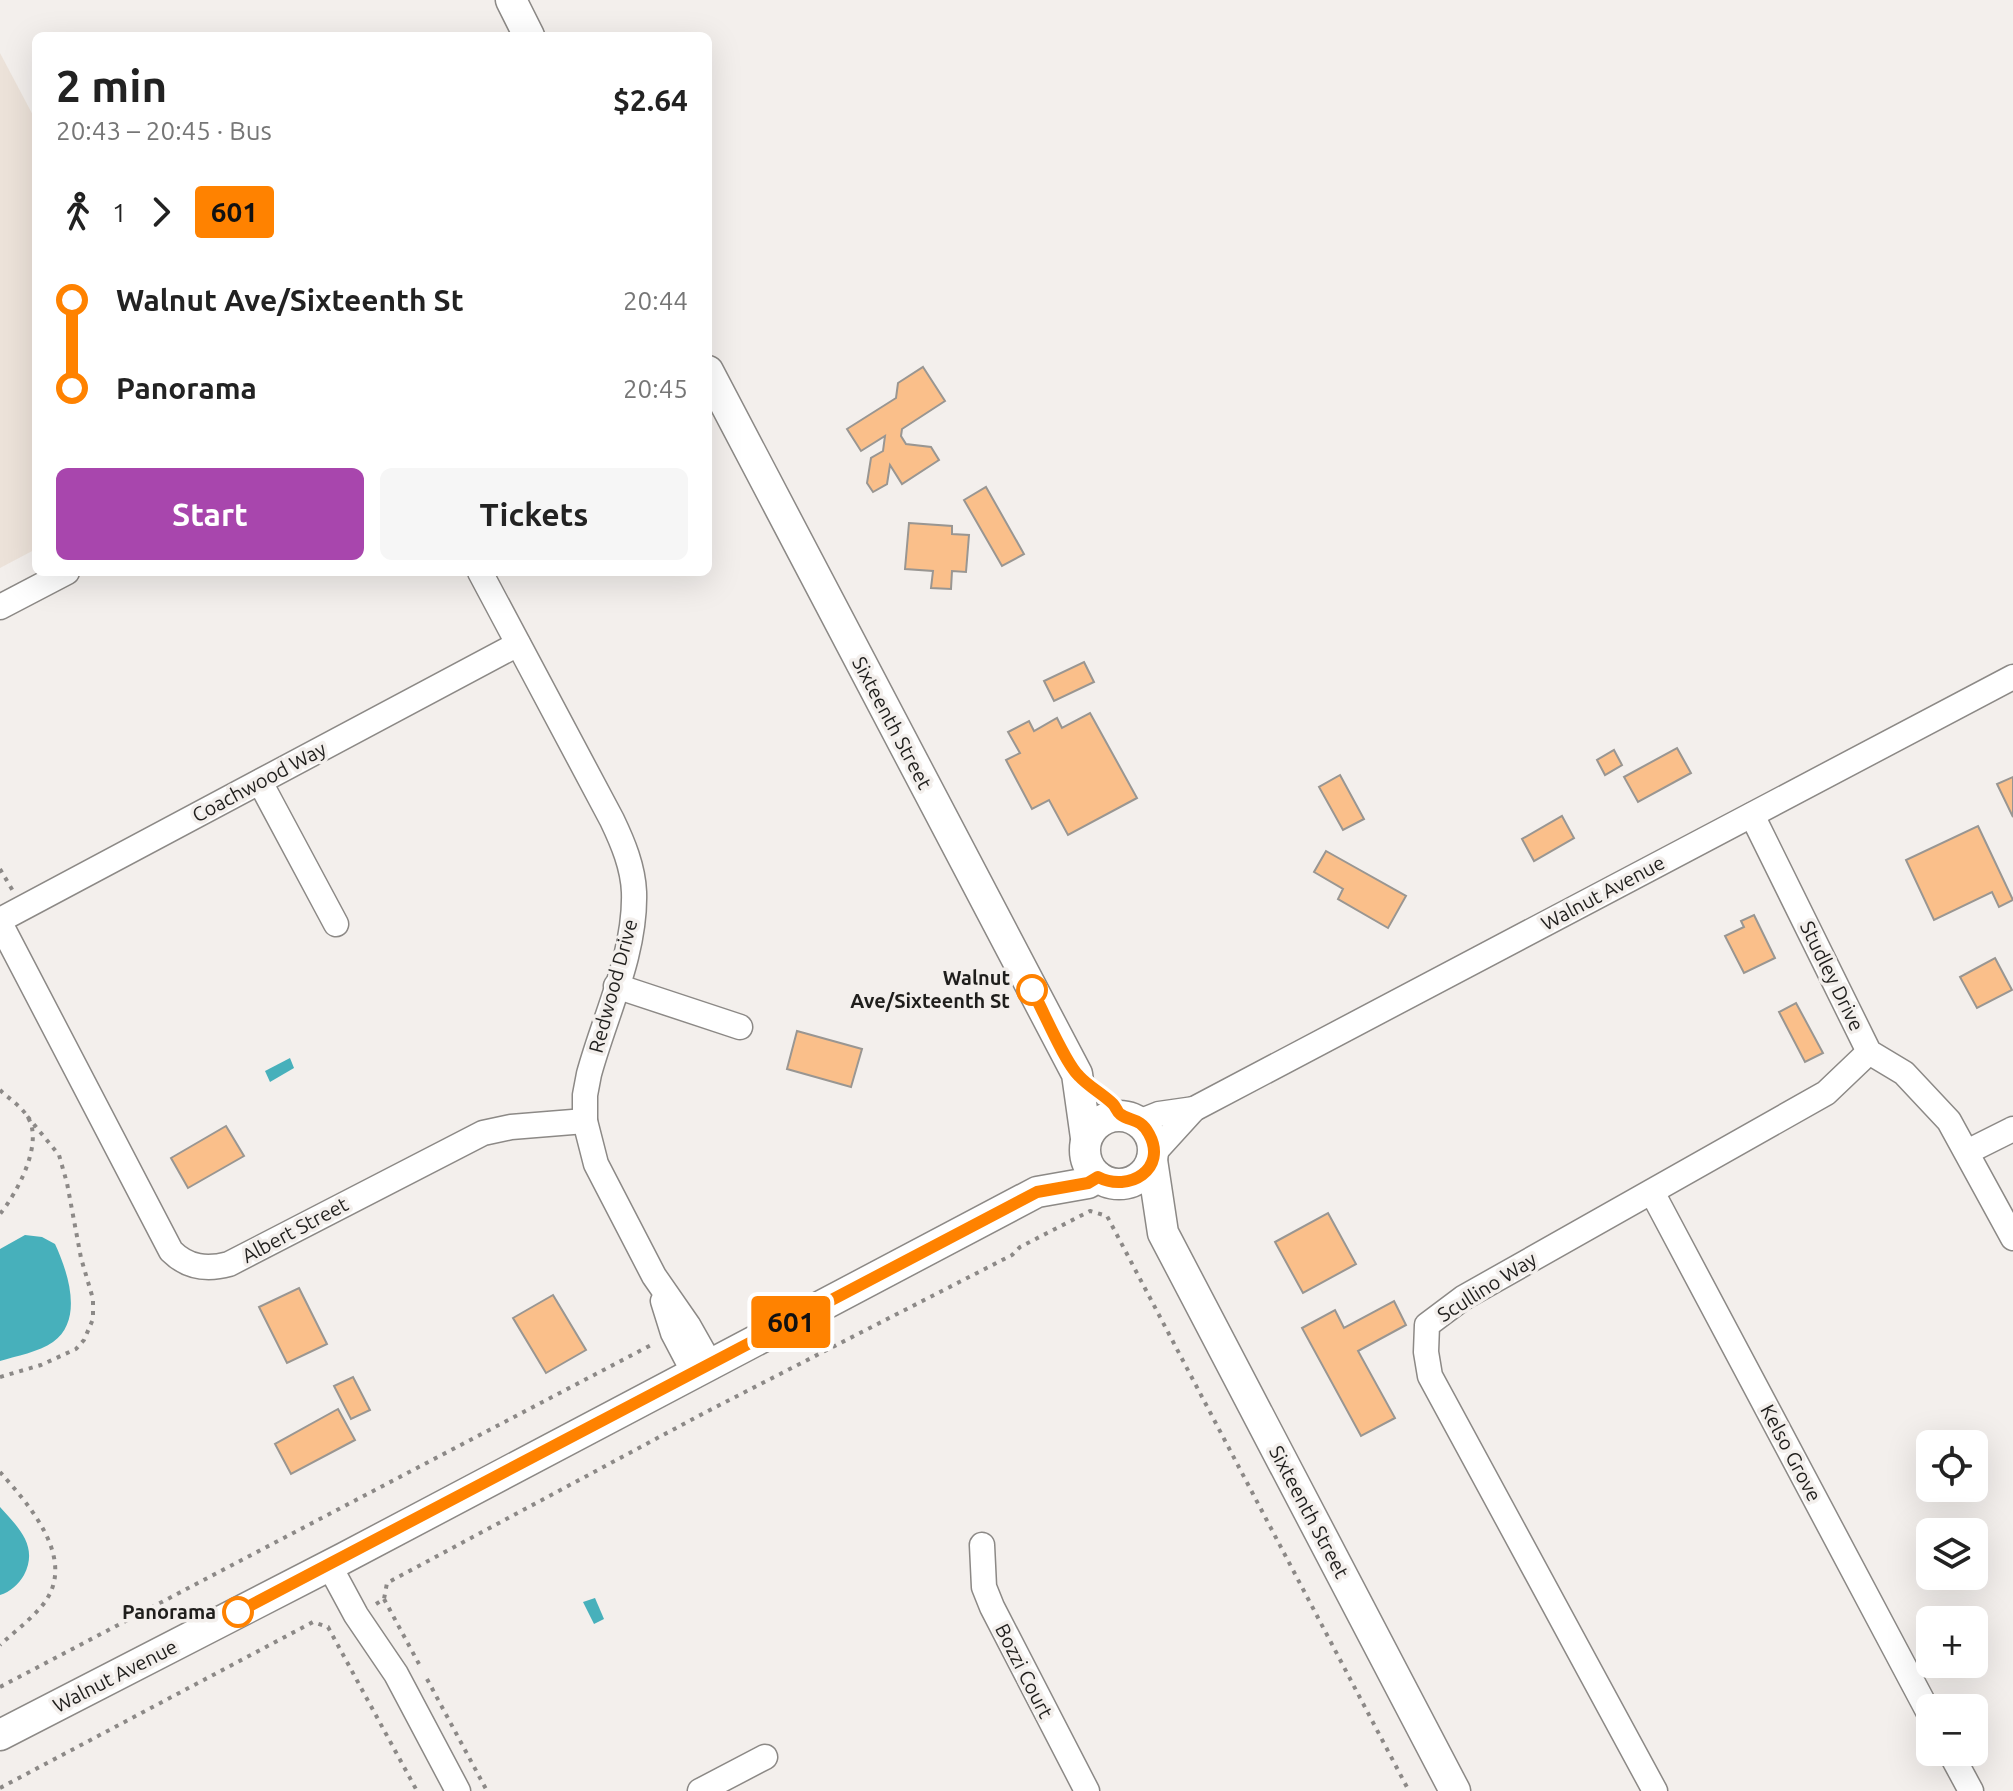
<!DOCTYPE html>
<html lang="en">
<head>
<meta charset="utf-8">
<style>
	body { margin:0; font-family:Ubuntu,sans-serif; background:#f6f6f6; color:#222; height:100vh; display:flex; flex-direction:column; font-size:30px; white-space:nowrap }
	* { box-sizing:border-box; margin:0 }
	p { font-size:26px; color:#767676 }
	.icon { flex:none; width:44px; height:44px; fill:none; stroke:currentColor; stroke-width:2; stroke-linecap:round; stroke-linejoin:round }
	.map { position:relative; flex:1; overflow:hidden }
	.details { position:absolute; left:32px; top:32px; width:680px; height:544px; display:flex; flex-direction:column; background:#fff; border-radius:12px; box-shadow:0 8px 32px #0002 }
	.details>* { flex:none }
	.badge { padding:0 16px; border-radius:6px; font-size:28px; line-height:52px }
	.tools { position:absolute; left:1916px; top:1430px; display:grid; gap:16px }
	.tools a { display:grid; place-items:center; width:72px; height:72px; border-radius:12px; background:#fff; box-shadow:0 8px 32px #0002; font-size:40px }
	.map>.badge { position:absolute; translate:-50% -50%; box-shadow:0 0 0 4px #fff }
	.legs { display:flex; align-items:center; gap:12px; height:88px; padding:0 24px; font-size:26px }
	.legs p { margin-inline-start:auto }
	.overview { display:flex; align-items:center; justify-content:space-between; height:136px; padding:0 24px }
	h1 { font-size:44px; font-weight:700; line-height:60px }
	.cta { display:flex; gap:16px; margin-top:auto; padding:16px 24px }
	.cta a { flex:1; height:92px; border-radius:12px; background:#a846ad; color:#fff; font-size:32px; font-weight:700; line-height:92px; text-align:center }
	.cta a+a { background:#f6f6f6; color:#222 }
	ul { padding:0 24px; list-style:none }
	li { display:flex; align-items:center; gap:28px; height:88px; font-size:30px }
	li i { display:grid; place-items:center; width:12px; height:100%; margin:0 10px; background:currentColor }
	li i::after { content:''; width:20px; height:20px; margin:-10px; border:6px solid; border-radius:50%; background:#fff }
	li p { margin-inline-start:auto }
	li:first-child i { background:linear-gradient(#0000 50%,currentColor 0) }
	li:last-child i { background:linear-gradient(currentColor 50%,#0000 0) }
	.map>svg:first-child { display:block }
</style>
</head>
<body>
<div class="map">
<svg width="2013" height="1791" viewBox="0 0 2013 1791">
	<rect width="100%" height="100%" fill="#f3efec"/>
	<polygon fill="#ece2d9" points="0,53 36,121 36,549 0,568"/>
	<g fill="#47b0bb">
		<polygon points="290,1058 294,1068 270,1082 265,1071"/>
		<path d="M25,1235L42,1237L55,1244C68,1272 84,1320 53,1342C39,1352 16,1356 0,1361V1249Z"/>
		<path d="M0,1507C18,1527 39,1546 24,1575C19,1584 10,1592 0,1595Z"/>
		<polygon points="595,1598 604,1619 594,1624 583,1602"/>
	</g>
	<g fill="#fabf8a" stroke="#999692" stroke-width="2">
		<polygon points="923,367 945,401 902,429 901,436 906,444 931,447 939,460 902,484 890,465 887,484 873,492 867,483 871,458 883,451 885,436 861,451 847,429 896,398 898,383"/>
		<polygon points="986,487 1024,554 1002,566 964,500"/>
		<polygon points="909,523 952,526 952,534 969,535 966,572 952,571 951,589 931,588 933,571 905,569"/>
		<polygon points="1084,662 1094,682 1054,701 1044,681"/>
		<polygon points="1090,713 1137,798 1068,835 1049,800 1032,809 1006,760 1020,753 1008,732 1029,721 1034,731 1057,718 1062,728"/>
		<polygon points="1677,748 1691,773 1638,802 1624,777"/>
		<polygon points="1614,750 1622,765 1605,775 1597,760"/>
		<polygon points="1340,775 1364,819 1343,830 1319,787"/>
		<polygon points="2013,777 2013,817 1997,784"/>
		<polygon points="1562,816 1574,838 1534,861 1522,839"/>
		<polygon points="1978,826 2013,900 1999,907 1992,892 1934,920 1906,860"/>
		<polygon points="1326,851 1406,896 1388,928 1338,899 1343,889 1314,872"/>
		<polygon points="1754,915 1775,958 1744,973 1725,936 1744,927 1741,921"/>
		<polygon points="1995,958 2012,990 1977,1008 1960,977"/>
		<polygon points="1796,1003 1823,1053 1805,1062 1779,1012"/>
		<polygon points="797,1031 862,1049 851,1087 787,1069"/>
		<polygon points="226,1126 244,1156 188,1188 171,1158"/>
		<polygon points="1328,1213 1356,1264 1303,1293 1275,1242"/>
		<polygon points="299,1288 327,1344 287,1363 259,1307"/>
		<polygon points="553,1295 586,1350 546,1373 513,1318"/>
		<polygon points="1394,1301 1406,1325 1358,1351 1395,1418 1361,1436 1302,1328 1335,1310 1344,1328"/>
		<polygon points="353,1377 370,1410 351,1419 334,1386"/>
		<polygon points="338,1409 355,1440 291,1474 275,1444"/>
	</g>
	<g fill="none" stroke-linecap="round" stroke-linejoin="round">
		<defs>
			<g id="minor">
				<path d="M480,572L612,820C623,843 633,867 634,892C636,954 605,1015 589,1074L585,1095V1121L596,1164L654,1276L688,1325L710,1364"/>
				<polyline points="0,607 67,572"/>
				<polyline points="260,782 336,924"/>
				<polyline points="1752,815 1869,1052 1904,1073 1949,1121 2013,1238"/>
				<polyline points="0,920 518,644"/>
				<path d="M0,923L171,1251C188,1268 207,1270 229,1264L483,1133L511,1127L585,1121"/>
				<polyline points="616,986 740,1027"/>
				<polyline points="1139,1122 1159,1114 1194,1109"/>
				<polyline points="1967,1152 2013,1129"/>
				<polyline points="1153,1154 1194,1109 2013,677"/>
				<polyline points="1652,1192 1930,1715"/>
				<polyline points="663,1301 673,1333 694,1373"/>
				<polyline points="982,1545 984,1587 992,1607 1087,1791"/>
				<polyline points="329,1565 356,1615 396,1674 458,1791"/>
				<polyline points="1950,1752 1971,1791"/>
				<polyline points="700,1791 765,1757"/>
				<polyline points="1655,1791 1430,1376 1426,1352 1427,1325 1463,1298 1826,1093 1869,1052"/>
			</g>
			<g id="tertiary">
				<polyline points="511,0 529,36"/>
				<polyline points="708,371 1077,1074 1086,1138"/>
				<circle cx="1119" cy="1150" r="34"/>
				<polyline points="1152,1160 1163,1233 1455,1791"/>
				<polyline points="0,1735 344,1558 1037,1192 1088,1183 1098,1177"/>
			</g>
		</defs>
		<use href="#minor" stroke="#8c8986" stroke-width="27"/>
		<use href="#tertiary" stroke="#8c8986" stroke-width="33"/>
		<g stroke="#8c8987" stroke-width="4" stroke-dasharray="4 6" stroke-linecap="butt">
			<polyline points="0,869 13,891"/>
			<path d="M0,1090C8,1098 21,1106 27,1116C45,1142 17,1193 0,1214"/>
			<polyline points="0,1377 41,1365 76,1349 84,1340 93,1319 93,1299 81,1258 67,1183 59,1155 27,1116"/>
			<path d="M0,1472C30,1506 80,1562 41,1607C29,1621 13,1633 0,1645"/>
			<polyline points="384,1599 419,1664"/>
			<polyline points="376,1604 384,1599 387,1583 706,1412 1012,1255 1020,1247 1090,1211 1107,1216 1409,1791"/>
			<polyline points="427,1679 487,1791"/>
			<polyline points="0,1687 653,1344"/>
			<polyline points="0,1788 313,1622 328,1627 417,1791"/>
		</g>
		<use href="#minor" stroke="#fff" stroke-width="24"/>
		<use href="#tertiary" stroke="#fff" stroke-width="30"/>
	</g>
	<g fill="none" stroke-linecap="round" stroke-linejoin="round">
		<defs>
			<path id="line-1" d="M238,1612L1037,1192L1088,1183L1098,1177C1129,1193 1168,1169 1149,1134C1140,1117 1130,1122 1120,1114C1117,1112 1116,1107 1113,1104C1103,1094 1089,1087 1079,1076C1065,1063 1043,1010 1032,990"/>
		</defs>
		<use href="#line-1" stroke="#fff" stroke-width="18"/>
		<use href="#line-1" stroke="#ff8200" stroke-width="12"/>
	</g>
	<g fill="#fff" stroke="#ff8200" stroke-width="4">
		<circle cx="1032" cy="990" r="14"/>
		<circle cx="238" cy="1612" r="14"/>
	</g>
	<g text-anchor="middle" stroke-width="7" stroke-linejoin="round" paint-order="stroke">
		<g font-size="20" fill="#1f1e1c" stroke="#f3efec">
			<text transform="translate(892 723) rotate(62)" y="7">Sixteenth Street</text>
			<text transform="translate(259 782) rotate(-28)" y="7">Coachwood Way</text>
			<text transform="translate(1603 893) rotate(-28)" y="7">Walnut Avenue</text>
			<text transform="translate(1832 976) rotate(64)" y="7">Studley Drive</text>
			<text transform="translate(613 986) rotate(-75)" y="7">Redwood Drive</text>
			<text transform="translate(295 1230) rotate(-28)" y="7">Albert Street</text>
			<text transform="translate(1487 1287) rotate(-32)" y="7">Scullino Way</text>
			<text transform="translate(1791 1453) rotate(62)" y="7">Kelso Grove</text>
			<text transform="translate(1309 1512) rotate(62)" y="7">Sixteenth Street</text>
			<text transform="translate(1024 1671) rotate(63)" y="7">Bozzi Court</text>
			<text transform="translate(115 1676) rotate(-27)" y="7">Walnut Avenue</text>
		</g>
		<g font-size="20" font-weight="bold" fill="#1f1e1c" stroke="#f3efec" text-anchor="end">
			<text x="1010" y="985">Walnut<tspan x="1010" dy="23">Ave/Sixteenth St</tspan></text>
			<text x="216" y="1619">Panorama</text>
		</g>
	</g>
</svg>
<div class="tools">
<a><svg class="icon" aria-label="locate" viewBox="0 0 24 24"><circle cx="12" cy="12" r="6"/><path d="M12 2v4M12 18v4M2 12h4M18 12h4"/></svg></a>
<a><svg class="icon" aria-label="layers" viewBox="0 0 24 24"><path d="M12 4l9 5-9 5-9-5zM3 14l9 5 9-5"/></svg></a>
<a>+</a>
<a>−</a>
</div>
<b class="badge" style="left:791px;top:1322px;background:#ff8200;color:#111">601</b>
<section class="details">
<div class="overview"><div><h1>2 min</h1><p>20:43 – 20:45 · Bus</p></div><b>$2.64</b></div>
<div class="legs"><svg class="icon" aria-label="walk" viewBox="0 0 24 24"><circle cx="13" cy="4" r="2"/><path d="M13 8l-2 6 4 7M11 14l-3 7M7 12l3-4h3l4 4"/></svg>1<svg class="icon" aria-label="forward" viewBox="0 0 24 24"><path d="M9 5l7 7-7 7"/></svg><b class="badge" style="background:#ff8200;color:#111">601</b></div>
<ul>
<li><i style="color:#ff8200"></i><b>Walnut Ave/Sixteenth St</b><p>20:44</p></li>
<li><i style="color:#ff8200"></i><b>Panorama</b><p>20:45</p></li>
</ul>
<div class="cta"><a>Start</a><a>Tickets</a></div>
</section>
</div>
</body>
</html>
